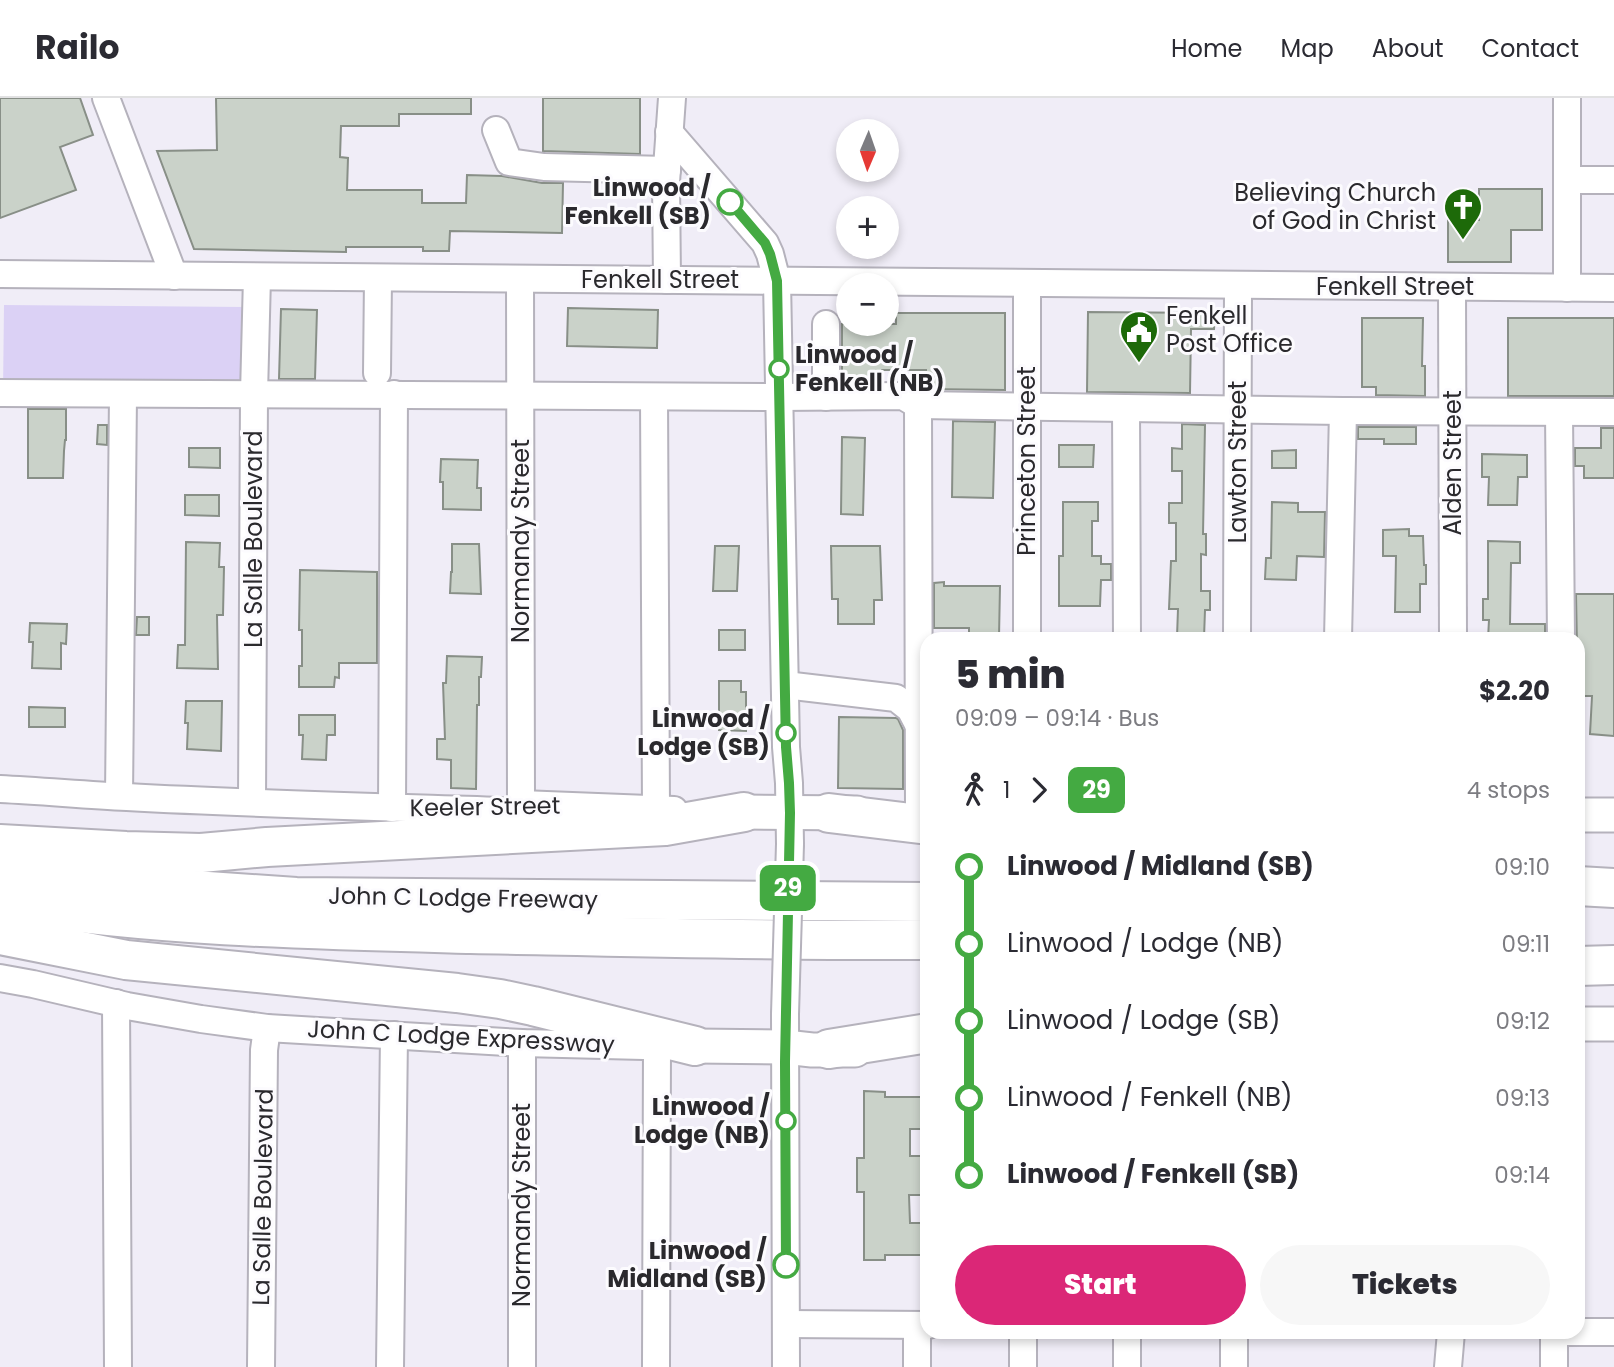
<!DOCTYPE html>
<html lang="en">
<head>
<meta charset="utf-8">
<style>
	body { margin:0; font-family:Poppins,sans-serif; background:#f7f7f7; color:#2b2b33; height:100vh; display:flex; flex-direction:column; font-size:26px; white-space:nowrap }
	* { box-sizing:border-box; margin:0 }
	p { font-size:23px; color:#7c7c81 }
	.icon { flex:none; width:38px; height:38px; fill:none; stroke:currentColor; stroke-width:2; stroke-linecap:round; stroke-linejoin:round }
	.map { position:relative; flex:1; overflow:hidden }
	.details { position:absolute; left:920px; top:534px; width:665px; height:707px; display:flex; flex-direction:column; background:#fff; border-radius:21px; box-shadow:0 4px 10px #0003 }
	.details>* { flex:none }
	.badge { padding:0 14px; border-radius:10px; font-size:24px; line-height:46px }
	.needle { width:46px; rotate:182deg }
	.buttons { position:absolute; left:836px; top:21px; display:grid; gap:14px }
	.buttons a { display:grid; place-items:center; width:63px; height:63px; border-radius:50%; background:#fff; box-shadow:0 4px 10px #0003; font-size:35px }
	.map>.badge { position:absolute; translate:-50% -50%; box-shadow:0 0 0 4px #fff }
	.legs { display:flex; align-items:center; gap:10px; height:77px; padding:0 35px; font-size:23px }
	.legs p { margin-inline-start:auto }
	.headline { display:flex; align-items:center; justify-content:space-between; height:119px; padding:0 35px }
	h1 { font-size:38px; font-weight:800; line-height:52px }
	.action { display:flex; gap:14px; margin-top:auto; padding:14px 35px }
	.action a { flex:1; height:80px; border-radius:42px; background:#db2777; color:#fff; font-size:28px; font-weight:800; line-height:80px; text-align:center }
	.action a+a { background:#f7f7f7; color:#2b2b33 }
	ul { padding:0 35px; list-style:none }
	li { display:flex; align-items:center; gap:24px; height:77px; font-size:26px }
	li i { display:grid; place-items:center; width:10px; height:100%; margin:0 9px; background:currentColor }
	li i::after { content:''; width:18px; height:18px; margin:-9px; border:5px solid; border-radius:50%; background:#fff }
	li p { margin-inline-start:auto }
	li:first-child i { background:linear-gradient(#0000 50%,currentColor 0) }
	li:last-child i { background:linear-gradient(currentColor 50%,#0000 0) }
	header { display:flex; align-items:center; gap:42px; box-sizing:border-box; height:98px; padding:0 35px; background:#fff; border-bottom:2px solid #e1e1e2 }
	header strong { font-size:33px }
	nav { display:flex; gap:38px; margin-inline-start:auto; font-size:24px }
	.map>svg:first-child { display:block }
</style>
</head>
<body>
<header>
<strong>Railo</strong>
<nav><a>Home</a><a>Map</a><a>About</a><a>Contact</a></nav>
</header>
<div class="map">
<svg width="1614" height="1269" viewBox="0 0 1614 1269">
	<rect width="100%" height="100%" fill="#f0edf7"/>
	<polygon fill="#dbd1f5" points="4,207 245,209 246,290 3,293"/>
	<g fill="#cad2c9" stroke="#888f87" stroke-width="2">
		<polygon points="0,0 80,0 93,37 60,49 76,92 0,120"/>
		<polygon points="216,0 471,0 471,16 399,16 399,28 341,28 340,59 348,60 347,92 422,92 422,105 466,105 467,77 502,78 542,85 563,85 562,135 450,133 449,153 423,153 423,149 346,149 346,154 194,151 157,53 217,52"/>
		<polygon points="543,0 640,0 640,56 543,53"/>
		<polygon points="1479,91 1542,91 1542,132 1511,132 1511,164 1448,164 1448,122 1479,122"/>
		<polygon points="568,210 658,212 657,250 567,248"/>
		<polygon points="281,211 317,212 315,281 279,281"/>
		<polygon points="1088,214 1215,215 1214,231 1191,231 1190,295 1087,294"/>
		<polygon points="896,215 1005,215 1005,292 926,291 926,272 882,272 882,282 842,283 842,226 896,226"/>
		<polygon points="1362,220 1423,220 1422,268 1425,268 1425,298 1376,297 1376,289 1362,289"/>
		<rect x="1508" y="220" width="106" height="78"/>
		<polygon points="28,311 66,311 66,342 65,342 64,353 63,380 28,380"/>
		<polygon points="953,323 995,324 993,400 952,399"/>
		<polygon points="1182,326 1205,327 1203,436 1206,436 1206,457 1201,456 1201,493 1210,493 1210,512 1205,512 1204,540 1177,539 1178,511 1169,511 1171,463 1176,463 1176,425 1169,425 1169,405 1182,405 1182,373 1172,373 1172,350 1182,351"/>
		<polygon points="98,327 107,327 107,347 97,346"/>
		<polygon points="1358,329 1416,329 1416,346 1384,346 1384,341 1358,341"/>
		<polygon points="1601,330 1614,330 1614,380 1584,380 1584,368 1575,368 1575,350 1601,350"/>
		<polygon points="842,339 865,340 863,417 841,416"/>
		<polygon points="1059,347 1094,347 1093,369 1059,369"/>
		<polygon points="189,350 220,350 220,370 189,369"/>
		<polygon points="1296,352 1296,370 1272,370 1272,353"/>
		<polygon points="1482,356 1527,357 1527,379 1518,379 1517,407 1488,407 1489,379 1482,379"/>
		<polygon points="441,361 478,362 477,390 481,390 481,412 443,411 443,384 440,384"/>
		<polygon points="185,397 219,397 219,418 185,417"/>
		<polygon points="1063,404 1098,404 1098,423 1092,423 1092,458 1101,458 1101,466 1111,466 1111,482 1101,482 1100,508 1059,508 1059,458 1063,458"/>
		<polygon points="1272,404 1298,405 1298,414 1325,414 1324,459 1297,458 1296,482 1265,481 1266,460 1271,460"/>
		<polygon points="1409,431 1409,438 1423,438 1424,467 1426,467 1426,486 1420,486 1420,514 1395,514 1396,458 1383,458 1383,432"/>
		<polygon points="1488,443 1520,444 1520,465 1511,465 1510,526 1545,526 1545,541 1488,541 1489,522 1483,522 1483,501 1488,501"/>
		<polygon points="186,444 220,445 219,469 224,469 223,517 217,517 218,571 177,570 178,547 185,547"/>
		<polygon points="452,446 479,446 481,496 450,495 451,474 452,474"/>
		<polygon points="715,448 739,448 737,493 713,493"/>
		<polygon points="831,448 880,448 882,502 874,502 874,526 838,526 838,501 832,501"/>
		<polygon points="300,472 377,474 377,565 339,565 339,580 335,579 334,589 299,589 299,568 302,568 302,532 299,532"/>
		<polygon points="944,484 944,488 1000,488 999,539 969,538 969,530 934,530 934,485"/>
		<polygon points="1576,496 1614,496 1614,638 1590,636 1592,598 1578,598"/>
		<polygon points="137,519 149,519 149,537 136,537"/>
		<polygon points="30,525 67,526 66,546 61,545 61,571 32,570 33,544 29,544"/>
		<rect x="719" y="532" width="26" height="20"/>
		<polygon points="447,558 482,559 481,579 479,579 479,607 477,607 476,691 451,690 451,662 437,661 437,641 445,641 443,585 446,585"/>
		<polygon points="719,583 741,583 741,594 746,594 746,633 719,632"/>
		<polygon points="186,603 222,603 221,653 187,651 188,625 185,625"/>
		<polygon points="29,609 65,610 65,629 29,629"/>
		<polygon points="299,617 335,617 335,637 327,637 326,662 302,661 303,637 299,637"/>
		<polygon points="839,619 896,620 898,621 903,632 903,691 838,690"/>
		<polygon points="864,993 885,994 885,999 928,999 928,1031 910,1031 910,1058 928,1058 928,1097 909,1097 910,1125 928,1125 928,1157 885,1157 885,1162 864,1162 864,1094 857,1094 857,1060 864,1060"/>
	</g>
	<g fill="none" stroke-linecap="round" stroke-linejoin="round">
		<defs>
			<g id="minor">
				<polyline points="106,0 174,178"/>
				<polyline points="1567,0 1567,190"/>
				<polyline points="496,32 509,64 544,69 667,72"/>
				<polyline points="669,34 765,145 770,156 777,183 786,649 789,685 790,746"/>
				<polyline points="1567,82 1614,82"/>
				<polyline points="0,176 1614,190"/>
				<polyline points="520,181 521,706"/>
				<polyline points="667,182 666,84 672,0"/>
				<polyline points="1027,186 1027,541"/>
				<polyline points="1452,189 1453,541"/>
				<polyline points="826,226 826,299"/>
				<polyline points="377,275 378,180"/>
				<polyline points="0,295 779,299 903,298 918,307 1343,313 1614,314"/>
				<polyline points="654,299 656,711"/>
				<polyline points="918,307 919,715"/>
				<polyline points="1126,310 1127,541"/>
				<polyline points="1559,314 1561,541"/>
				<polyline points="1237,541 1238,188"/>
				<polyline points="1338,541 1343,313"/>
				<polyline points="785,587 896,600 910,611 920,630"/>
				<path d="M0,691C42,693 85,697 127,699C254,706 382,709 509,713L514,712L521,706L674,712"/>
				<polyline points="119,698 123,297"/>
				<polyline points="252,704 254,296 257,179"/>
				<polyline points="392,710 394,296"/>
				<polyline points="0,880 33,886 127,908 201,921 267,930 522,945 644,948"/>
				<polyline points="116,905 118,1269"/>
				<polyline points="785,916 786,1269"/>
				<polyline points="786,1226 928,1227"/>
				<polyline points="1567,1234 1614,1234"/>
				<polyline points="261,1269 264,952 267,930"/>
				<polyline points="390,1269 394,937"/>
				<polyline points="522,1269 522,945"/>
				<polyline points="656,1269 657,948"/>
				<polyline points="917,1269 917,1227"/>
				<polyline points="1023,1269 1023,1234"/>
				<polyline points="1127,1269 1127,1234"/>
				<polyline points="1234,1269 1234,1234"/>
				<polyline points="1448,1269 1451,1234"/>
				<polyline points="1554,1269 1554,1234"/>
			</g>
			<g id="major">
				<polyline points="744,714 857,715"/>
				<polyline points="1578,717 1614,717"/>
				<polyline points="1578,926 1614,926"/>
				<polyline points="695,948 785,949 812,952 855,952"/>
			</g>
			<g id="highway">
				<polyline points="829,715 928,727"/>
				<polyline points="0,746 126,753 201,755 267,749 665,728 744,714"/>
				<polyline points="0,768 120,787 296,799 928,804"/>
				<polyline points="1578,788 1614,790"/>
				<path d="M0,804C156,829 314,832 471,836C623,839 775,843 928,842"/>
				<polyline points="0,837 126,862 457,895 500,901 533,908 695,948"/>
				<polyline points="1578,868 1614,867"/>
				<polyline points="829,951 928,935"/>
			</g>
		</defs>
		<use href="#minor" stroke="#b5b2bc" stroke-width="30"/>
		<use href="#major" stroke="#b5b2bc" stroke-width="37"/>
		<use href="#highway" stroke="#b5b2bc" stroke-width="42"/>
		<use href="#minor" stroke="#fff" stroke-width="26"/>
		<use href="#major" stroke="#fff" stroke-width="33"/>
		<use href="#highway" stroke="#fff" stroke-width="38"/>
		<defs>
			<polyline id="minor-bridge" points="785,916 790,746"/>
		</defs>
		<use href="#minor-bridge" stroke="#b5b2bc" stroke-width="30" stroke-linecap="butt"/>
		<use href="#minor-bridge" stroke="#fff" stroke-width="26"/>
	</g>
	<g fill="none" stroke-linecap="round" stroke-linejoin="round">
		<defs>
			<polyline id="line-1" points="730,104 765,145 770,156 777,183 786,649 789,685 790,715 785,964 786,1167"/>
		</defs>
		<use href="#line-1" stroke="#fff" stroke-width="16"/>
		<use href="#line-1" stroke="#44aa42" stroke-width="10"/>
	</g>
	<defs>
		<symbol id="church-pin" viewBox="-11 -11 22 30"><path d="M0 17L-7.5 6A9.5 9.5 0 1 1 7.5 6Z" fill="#1d6a09" stroke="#fcfbfe"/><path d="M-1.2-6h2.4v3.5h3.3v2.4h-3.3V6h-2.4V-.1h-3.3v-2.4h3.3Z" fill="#fff"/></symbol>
		<symbol id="civic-pin" viewBox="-11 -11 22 30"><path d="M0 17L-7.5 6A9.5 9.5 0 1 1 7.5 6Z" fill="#1d6a09" stroke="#fcfbfe"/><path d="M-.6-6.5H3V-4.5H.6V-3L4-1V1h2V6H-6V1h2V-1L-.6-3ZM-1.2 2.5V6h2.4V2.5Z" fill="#fff"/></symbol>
	</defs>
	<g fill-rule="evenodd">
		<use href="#church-pin" x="1441" y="87" width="44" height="60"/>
		<use href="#civic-pin" x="1117" y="210" width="44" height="60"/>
	</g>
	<g fill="#fff" stroke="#44aa42" stroke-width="3.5">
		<circle cx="730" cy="104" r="12"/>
		<circle cx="779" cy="271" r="9"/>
		<circle cx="786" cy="635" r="9"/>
		<circle cx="786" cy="1023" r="9"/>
		<circle cx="786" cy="1167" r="12"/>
	</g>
	<g text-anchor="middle" stroke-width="6" stroke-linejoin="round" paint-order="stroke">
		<g font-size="24" font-weight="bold" fill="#2a292d" stroke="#fcfbfe" text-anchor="end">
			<text x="711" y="98">Linwood /<tspan x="711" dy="28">Fenkell (SB)</tspan></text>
			<text x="795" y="265" text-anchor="start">Linwood /<tspan x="795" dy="28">Fenkell (NB)</tspan></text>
			<text x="770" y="629">Linwood /<tspan x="770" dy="28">Lodge (SB)</tspan></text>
			<text x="770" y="1017">Linwood /<tspan x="770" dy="28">Lodge (NB)</tspan></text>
			<text x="767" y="1161">Linwood /<tspan x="767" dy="28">Midland (SB)</tspan></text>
		</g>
		<g font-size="24" fill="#2a292d" stroke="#fcfbfe" text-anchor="end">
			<text x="1436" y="103">Believing Church<tspan x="1436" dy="28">of God in Christ</tspan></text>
			<text x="1166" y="226" text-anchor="start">Fenkell<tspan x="1166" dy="28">Post Office</tspan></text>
		</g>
		<g font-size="24" fill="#2a292d" stroke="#fcfbfe">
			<text x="660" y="190">Fenkell Street</text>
			<text x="1395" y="197">Fenkell Street</text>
			<text transform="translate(1027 363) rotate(-90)" y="8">Princeton Street</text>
			<text transform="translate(1238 364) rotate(-90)" y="8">Lawton Street</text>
			<text transform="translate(1453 365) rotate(-90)" y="8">Alden Street</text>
			<text transform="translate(254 441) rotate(-90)" y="8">La Salle Boulevard</text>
			<text transform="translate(521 443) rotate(-90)" y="8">Normandy Street</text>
			<text transform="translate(485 709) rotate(-1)" y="8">Keeler Street</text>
			<text transform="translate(463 800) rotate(1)" y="8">John C Lodge Freeway</text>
			<text transform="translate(461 939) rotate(3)" y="8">John C Lodge Expressway</text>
			<text transform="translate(263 1099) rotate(-89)" y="8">La Salle Boulevard</text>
			<text transform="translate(522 1107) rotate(-90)" y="8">Normandy Street</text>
		</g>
	</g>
</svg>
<div class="buttons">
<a><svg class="needle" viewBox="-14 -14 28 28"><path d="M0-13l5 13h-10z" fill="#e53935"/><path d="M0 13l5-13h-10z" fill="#7c7c81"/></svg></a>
<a>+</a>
<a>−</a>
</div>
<b class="badge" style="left:788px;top:790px;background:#44aa42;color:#fff">29</b>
<section class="details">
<div class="headline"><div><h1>5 min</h1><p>09:09 – 09:14 · Bus</p></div><b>$2.20</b></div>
<div class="legs"><svg class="icon" aria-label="walk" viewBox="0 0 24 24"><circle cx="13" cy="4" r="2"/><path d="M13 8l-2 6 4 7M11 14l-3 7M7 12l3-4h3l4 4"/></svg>1<svg class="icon" aria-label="forward" viewBox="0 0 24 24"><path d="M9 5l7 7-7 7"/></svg><b class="badge" style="background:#44aa42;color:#fff">29</b><p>4 stops</p></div>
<ul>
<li><i style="color:#44aa42"></i><b>Linwood / Midland (SB)</b><p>09:10</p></li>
<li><i style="color:#44aa42"></i><span>Linwood / Lodge (NB)</span><p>09:11</p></li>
<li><i style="color:#44aa42"></i><span>Linwood / Lodge (SB)</span><p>09:12</p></li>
<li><i style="color:#44aa42"></i><span>Linwood / Fenkell (NB)</span><p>09:13</p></li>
<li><i style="color:#44aa42"></i><b>Linwood / Fenkell (SB)</b><p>09:14</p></li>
</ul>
<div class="action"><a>Start</a><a>Tickets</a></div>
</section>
</div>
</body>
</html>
